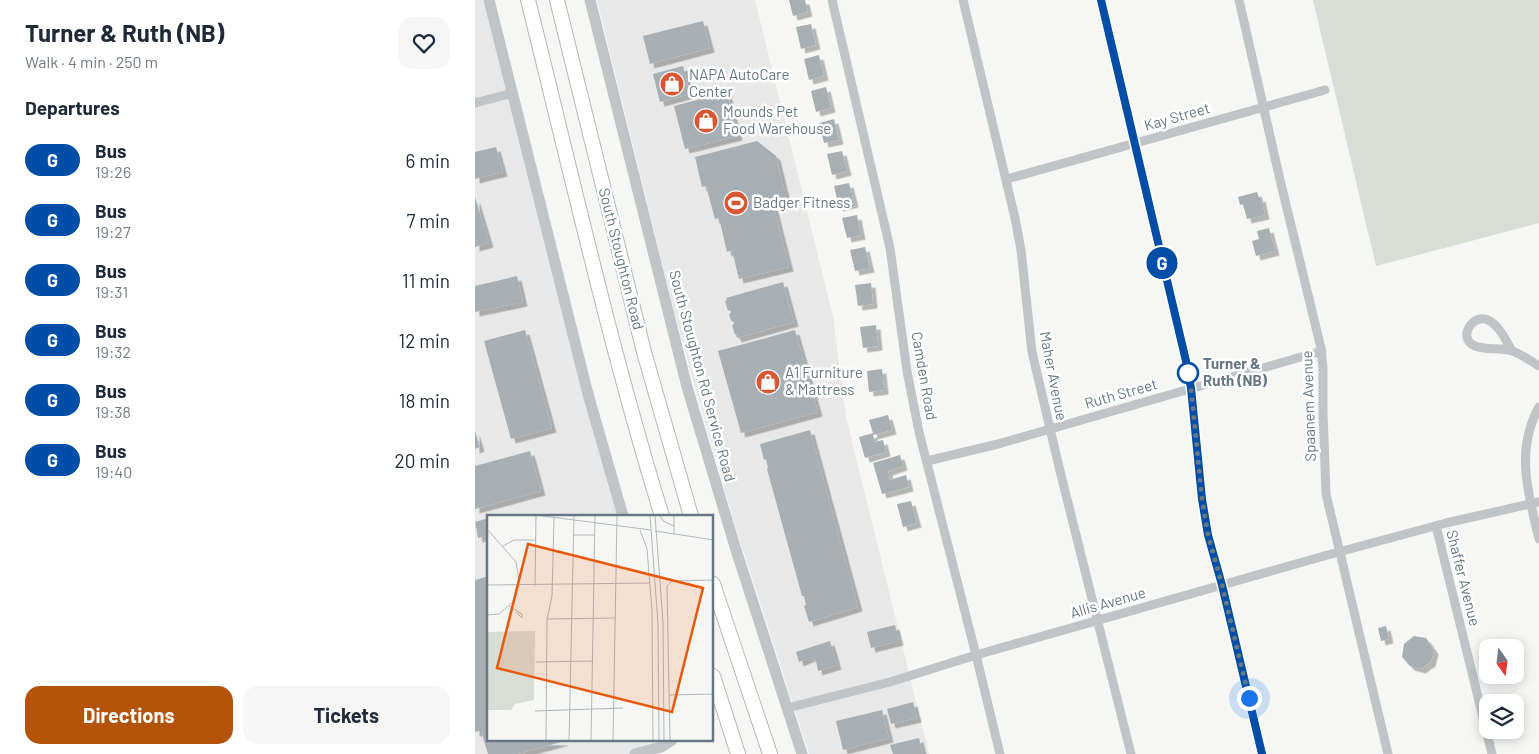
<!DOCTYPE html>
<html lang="en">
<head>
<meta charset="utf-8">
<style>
	body { margin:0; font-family:Barlow,sans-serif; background:#f6f6f7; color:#1f2937; height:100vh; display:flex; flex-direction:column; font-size:19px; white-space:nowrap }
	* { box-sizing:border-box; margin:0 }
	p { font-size:16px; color:#747a83 }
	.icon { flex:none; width:28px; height:28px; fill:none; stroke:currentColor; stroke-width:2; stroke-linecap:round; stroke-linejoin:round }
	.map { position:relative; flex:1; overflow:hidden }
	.drawer { display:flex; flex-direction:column; background:#fff; width:475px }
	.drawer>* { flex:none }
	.badge { padding:0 10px; border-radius:16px; font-size:18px; line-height:32px }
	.needle { width:32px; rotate:166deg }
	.fabs { position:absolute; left:1004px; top:639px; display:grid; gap:10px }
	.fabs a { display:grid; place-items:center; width:45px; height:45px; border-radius:10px; background:#fff; box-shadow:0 2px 12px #0003; font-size:25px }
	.you { position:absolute; width:25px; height:25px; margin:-12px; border:4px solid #fff; border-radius:50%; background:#1a73e8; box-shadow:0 0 0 8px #1a73e833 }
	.map>.badge { position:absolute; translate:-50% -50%; box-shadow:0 0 0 2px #fff }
	h2 { padding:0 25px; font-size:19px; line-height:45px }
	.round { display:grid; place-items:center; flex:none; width:52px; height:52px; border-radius:15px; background:#f6f6f7 }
	.headline { display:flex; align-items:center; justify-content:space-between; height:85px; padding:0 25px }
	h1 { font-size:24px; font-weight:700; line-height:38px }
	.cta { display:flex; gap:10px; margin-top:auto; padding:10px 25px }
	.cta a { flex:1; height:58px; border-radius:15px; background:#b45309; color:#fff; font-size:20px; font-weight:700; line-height:58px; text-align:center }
	.cta a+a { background:#f6f6f7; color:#1f2937 }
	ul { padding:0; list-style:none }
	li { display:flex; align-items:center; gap:15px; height:60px; padding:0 25px }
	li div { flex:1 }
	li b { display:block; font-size:19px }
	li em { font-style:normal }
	li .badge { min-width:55px; font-weight:700; text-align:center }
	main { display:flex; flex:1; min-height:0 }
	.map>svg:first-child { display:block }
</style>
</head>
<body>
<main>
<section class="drawer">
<div class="headline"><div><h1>Turner &amp; Ruth (NB)</h1><p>Walk · 4 min · 250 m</p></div><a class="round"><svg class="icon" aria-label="heart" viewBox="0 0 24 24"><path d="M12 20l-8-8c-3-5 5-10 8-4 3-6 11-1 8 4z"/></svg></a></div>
<h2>Departures</h2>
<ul>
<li><span class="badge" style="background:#004da8;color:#fff">G</span><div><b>Bus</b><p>19:26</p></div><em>6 min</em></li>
<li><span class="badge" style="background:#004da8;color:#fff">G</span><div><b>Bus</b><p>19:27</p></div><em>7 min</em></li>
<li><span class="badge" style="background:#004da8;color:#fff">G</span><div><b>Bus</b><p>19:31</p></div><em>11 min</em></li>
<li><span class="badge" style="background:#004da8;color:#fff">G</span><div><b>Bus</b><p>19:32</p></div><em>12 min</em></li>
<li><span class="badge" style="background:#004da8;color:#fff">G</span><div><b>Bus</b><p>19:38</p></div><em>18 min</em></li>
<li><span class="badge" style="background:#004da8;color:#fff">G</span><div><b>Bus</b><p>19:40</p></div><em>20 min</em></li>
</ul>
<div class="cta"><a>Directions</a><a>Tickets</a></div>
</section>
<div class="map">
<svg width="1064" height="754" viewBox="0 0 1064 754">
	<defs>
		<filter id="shadow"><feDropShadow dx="4.5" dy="4.5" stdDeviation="0" flood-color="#0004"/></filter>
	</defs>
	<rect width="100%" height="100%" fill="#f6f7f4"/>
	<g fill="#e7e8e7">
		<polygon points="0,0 14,0 148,516 14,516 14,740 197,740 160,754 0,754"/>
		<polygon points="122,0 280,0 358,317 371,417 454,754 334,754 260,525 218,380 198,306"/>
	</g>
	<polygon fill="#d8ddd5" points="838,0 1064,0 1064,223 901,266"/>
	<g fill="#a7afb4" filter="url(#shadow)">
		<polygon points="314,0 330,0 333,12 318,16"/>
		<polygon points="228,21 235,48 175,64 168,36"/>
		<polygon points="336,24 341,45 326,49 321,27"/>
		<polygon points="344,55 349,76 334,80 329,59"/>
		<polygon points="208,66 215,94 185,102 178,74"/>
		<polygon points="351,87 356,108 341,112 336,91"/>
		<polygon points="252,92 263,136 210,149 199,106"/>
		<polygon points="359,119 364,140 349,143 344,123"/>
		<polygon points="282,141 301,156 312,201 298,204 314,267 264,279 257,250 252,252 244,218 240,219 231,186 227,187 220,157"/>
		<polygon points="21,147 28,172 0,179 0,152"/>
		<polygon points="367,151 372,171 357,175 352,154"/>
		<polygon points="374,183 379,203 364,207 359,186"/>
		<polygon points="782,192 784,198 786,197 790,215 772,219 768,204 765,205 763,197"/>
		<polygon points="0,197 14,243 0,247"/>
		<polygon points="382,215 386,235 372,238 367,218"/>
		<polygon points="794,228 800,251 781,256 777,241 784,239 782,231"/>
		<polygon points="390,247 395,268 380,271 375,250"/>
		<polygon points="42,276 48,302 0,312 0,286"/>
		<polygon points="308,282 319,322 262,338 261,334 260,335 257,325 259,324 258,321 256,321 254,314 256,313 255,310 253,311 250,301 252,300 251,298"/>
		<polygon points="396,283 398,304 383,306 380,285"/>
		<polygon points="401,325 403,346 388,348 385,327"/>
		<polygon points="50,330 77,428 36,439 9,341"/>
		<polygon points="320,330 343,412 266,433 243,351"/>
		<polygon points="407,369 409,390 394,392 392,371"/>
		<polygon points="413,415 417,430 398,435 400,442 408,440 411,452 390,458 384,437 398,433 394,420"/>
		<polygon points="335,430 383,607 334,622 329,606 331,605 329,596 327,596 292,469 293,468 291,459 289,460 285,444"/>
		<polygon points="0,431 5,447 0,449"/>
		<polygon points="55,451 66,491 0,509 0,466"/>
		<polygon points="425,455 428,466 413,471 415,480 431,475 434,487 407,494 398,463"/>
		<polygon points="436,501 442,523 428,527 422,504"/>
		<polygon points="14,518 14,535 3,538 0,522"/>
		<polygon points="14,576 14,740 90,741 42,754 13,754 6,731 0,732 0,580"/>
		<polygon points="420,625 424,641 396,648 392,632"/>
		<polygon points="911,626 914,639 906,641 903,628"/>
		<polygon points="939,636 951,638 959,650 956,662 946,669 935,666 927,657 929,644"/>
		<polygon points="355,641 362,665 343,671 341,661 336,657 324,662 321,652"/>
		<polygon points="438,702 442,718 416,724 412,709"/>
		<polygon points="407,710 414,738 368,750 361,721"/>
		<polygon points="444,738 448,754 418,754 415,745"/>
	</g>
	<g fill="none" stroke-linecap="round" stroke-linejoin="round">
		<defs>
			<g id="primary">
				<path d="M53,0C96,172 135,347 187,516"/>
				<polyline points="82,0 169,352 216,516"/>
				<polyline points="238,584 295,754"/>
				<polyline points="238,676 263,754"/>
			</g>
		</defs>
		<use href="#primary" stroke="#b3b8bb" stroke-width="16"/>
		<g stroke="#c0c4c7" stroke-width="9">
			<polyline points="357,0 415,248 432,371 444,432 501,655 525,754"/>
			<polyline points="488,0 540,218 546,250 557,352 585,471 656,754"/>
			<polyline points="626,0 711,361 716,389 727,499 733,535 747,585 787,754"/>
			<polyline points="764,0 806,184 846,348 848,368 848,412 851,494 913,754"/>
			<polyline points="0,103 38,93"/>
			<path d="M532,179C638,150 744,120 850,90"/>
			<path d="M1037,351C1031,341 1025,326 1013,320C998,313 983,337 998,345C1009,351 1025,347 1037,351C1046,354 1056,361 1064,366"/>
			<path d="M1064,407C1040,450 1053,493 1064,539"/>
			<polyline points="452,461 523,444 847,351"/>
			<polyline points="961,526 1017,754"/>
			<polyline points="312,708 415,682 501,655 849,556 971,523 1064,502"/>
		</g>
		<g stroke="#c0c4c7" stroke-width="11">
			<polyline points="14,0 113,394 148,516"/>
			<polyline points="115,0 212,387 261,550 327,754"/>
			<polyline points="160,754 186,747 197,740"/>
		</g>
		<use href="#primary" stroke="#fff" stroke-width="14"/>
	</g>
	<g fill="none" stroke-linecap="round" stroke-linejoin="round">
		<defs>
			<polyline id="line" points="626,0 711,361 716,388 727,499 733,535 747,585 787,754"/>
		</defs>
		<use href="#line" stroke="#fff" stroke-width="11"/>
		<use href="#line" stroke="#004da8" stroke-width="8"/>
		<polyline stroke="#677783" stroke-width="5" stroke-dasharray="0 9" points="713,373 716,388 727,499 733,535 747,585 774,698"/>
	</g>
	<defs>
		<symbol id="shop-disc" viewBox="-11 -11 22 22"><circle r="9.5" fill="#d85732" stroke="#fff"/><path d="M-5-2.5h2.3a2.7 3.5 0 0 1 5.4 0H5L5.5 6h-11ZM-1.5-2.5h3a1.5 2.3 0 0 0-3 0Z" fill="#fff"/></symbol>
		<symbol id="stadium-disc" viewBox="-11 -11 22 22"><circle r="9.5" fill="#d85732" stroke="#fff"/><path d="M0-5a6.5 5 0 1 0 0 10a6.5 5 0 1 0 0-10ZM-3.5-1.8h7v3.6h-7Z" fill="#fff"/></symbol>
	</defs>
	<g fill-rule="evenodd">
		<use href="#shop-disc" x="183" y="70" width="28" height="28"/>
		<use href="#shop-disc" x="217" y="107" width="28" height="28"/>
		<use href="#stadium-disc" x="247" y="189" width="28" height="28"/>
		<use href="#shop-disc" x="279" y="368" width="28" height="28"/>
	</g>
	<circle fill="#fff" stroke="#004da8" stroke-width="2.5" cx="713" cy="373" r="10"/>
	<g text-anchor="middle" stroke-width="5" stroke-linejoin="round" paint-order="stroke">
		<g font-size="15" fill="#677783" stroke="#fff" text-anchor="start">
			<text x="214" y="80">NAPA AutoCare<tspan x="214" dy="17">Center</tspan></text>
			<text x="248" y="117">Mounds Pet<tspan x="248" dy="17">Food Warehouse</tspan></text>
			<text x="278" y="208">Badger Fitness</text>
			<text x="310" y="378">A1 Furniture<tspan x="310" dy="17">&amp; Mattress</tspan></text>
		</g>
		<g font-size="15" fill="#677783" stroke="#fff">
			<text transform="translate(702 117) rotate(-16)" y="5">Kay Street</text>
			<text transform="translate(146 259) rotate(76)" y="5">South Stoughton Road</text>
			<text transform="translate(227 376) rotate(75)" y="5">South Stoughton Rd Service Road</text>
			<text transform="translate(449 376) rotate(80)" y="5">Camden Road</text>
			<text transform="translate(578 376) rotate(79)" y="5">Maher Avenue</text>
			<text transform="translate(646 394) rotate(-16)" y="5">Ruth Street</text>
			<text transform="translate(834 406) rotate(-92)" y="5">Spaanem Avenue</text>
			<text transform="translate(988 578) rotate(76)" y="5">Shaffer Avenue</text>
			<text transform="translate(633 603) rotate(-16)" y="5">Allis Avenue</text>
		</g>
		<g font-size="15" font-weight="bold" fill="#677783" stroke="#fff" text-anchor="start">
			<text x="728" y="369">Turner &amp;<tspan x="728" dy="17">Ruth (NB)</tspan></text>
		</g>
	</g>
	<g transform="translate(12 515)">
		<rect width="226" height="226" fill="#f6f7f4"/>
		<path d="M48,116L47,185L28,189L24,195H0V117Z" fill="#d8ddd5"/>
		<path fill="none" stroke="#b0b8bd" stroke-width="1" d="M49,0L164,15M163,0L171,109L172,226M168,0L176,107L177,226M173,0L176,6L187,11M0,14L29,47L32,64L27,86L12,99L0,100M153,15L160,34L165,96L166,226M168,16L227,25M187,19V0M87,20H108M16,31L27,25H48M0,70L163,68M48,71L49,0M22,91L35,99V103L29,97M60,104L129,103M49,147L105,146M183,180L227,179M48,196L136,193M59,226L60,105L65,81L67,3M82,226L87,0M104,226L108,0M126,226L130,0M183,226L180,71L185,66L227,65"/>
		<path fill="#e8590c" fill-opacity="0.15" stroke="#e8590c" stroke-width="2.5" d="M41,29L216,73L185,197L10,153Z"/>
		<rect width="226" height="226" fill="none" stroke="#677783" stroke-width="2.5"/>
	</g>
</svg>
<div class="fabs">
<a><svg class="needle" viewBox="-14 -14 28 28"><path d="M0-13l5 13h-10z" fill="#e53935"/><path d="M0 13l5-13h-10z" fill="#747a83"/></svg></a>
<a><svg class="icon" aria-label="layers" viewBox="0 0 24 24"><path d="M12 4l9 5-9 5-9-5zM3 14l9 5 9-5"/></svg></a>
</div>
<div class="you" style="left:774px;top:698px"></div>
<b class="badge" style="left:687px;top:263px;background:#004da8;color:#fff">G</b>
</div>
</main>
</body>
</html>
